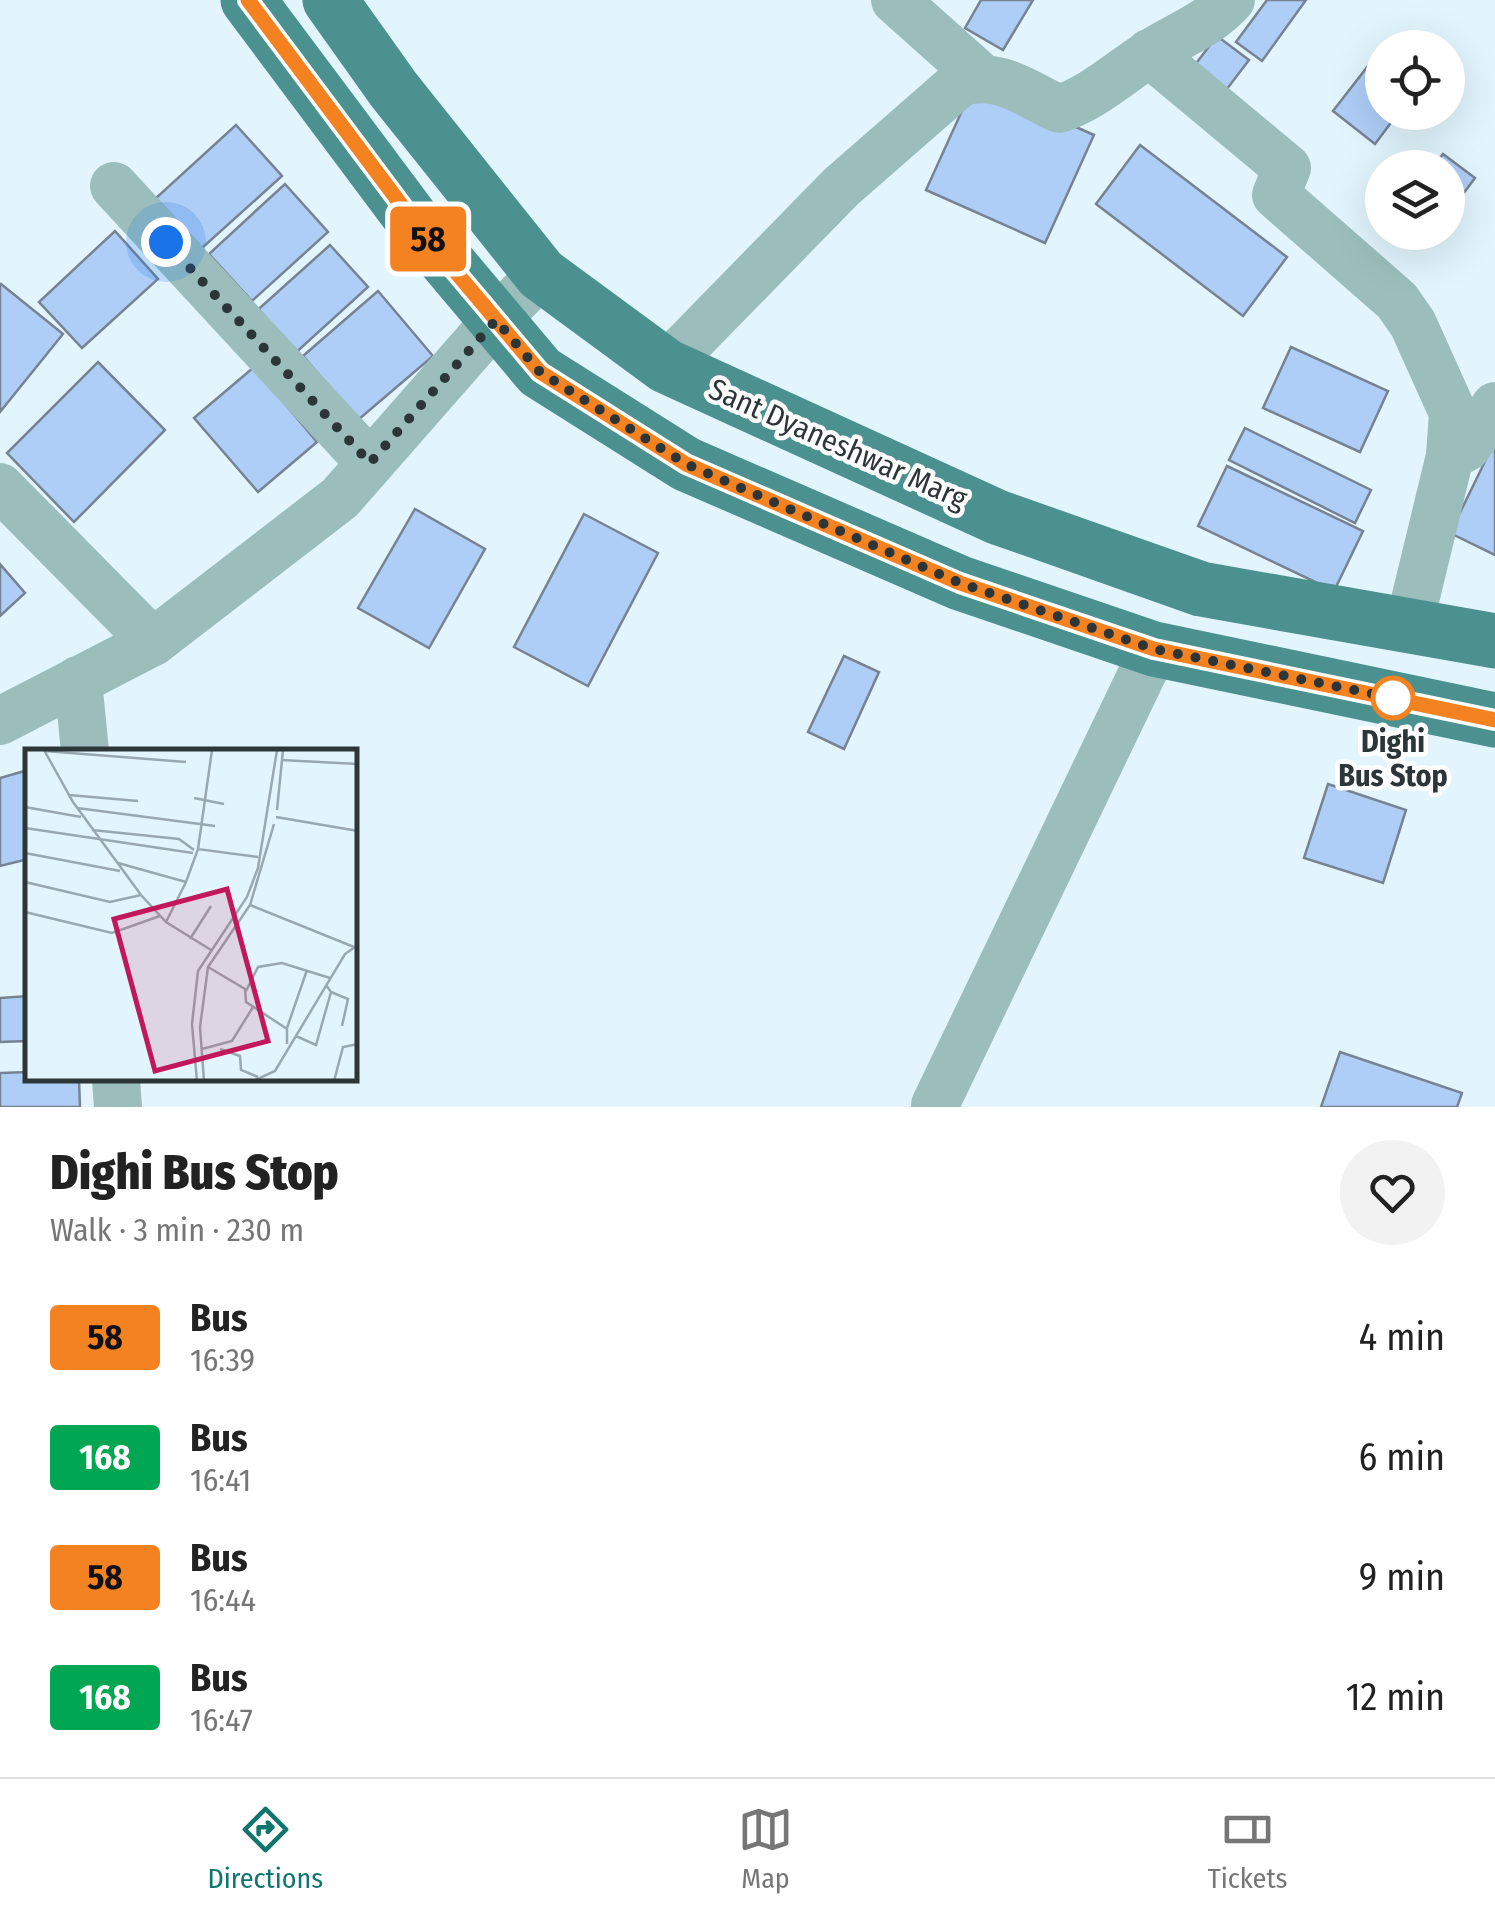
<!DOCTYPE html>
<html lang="en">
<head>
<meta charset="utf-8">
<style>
	body { margin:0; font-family:"Fira Sans Condensed",sans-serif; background:#f2f2f2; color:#222; height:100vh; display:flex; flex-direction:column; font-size:38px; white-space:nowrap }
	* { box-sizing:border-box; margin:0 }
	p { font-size:32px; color:#767676 }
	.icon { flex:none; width:55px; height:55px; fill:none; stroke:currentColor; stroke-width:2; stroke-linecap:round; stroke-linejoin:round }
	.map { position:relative; height:1107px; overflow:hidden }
	.details { display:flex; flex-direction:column; background:#fff; flex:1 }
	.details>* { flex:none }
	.badge { padding:0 20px; border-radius:8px; font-size:35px; line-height:65px }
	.controls { position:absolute; left:1365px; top:30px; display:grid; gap:20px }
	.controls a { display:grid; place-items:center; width:100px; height:100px; border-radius:50%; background:#fff; box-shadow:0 10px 40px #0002; font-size:50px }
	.you { position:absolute; width:50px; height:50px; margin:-25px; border:8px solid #fff; border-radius:50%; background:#1a73e8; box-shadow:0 0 0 15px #1a73e833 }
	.map>.badge { position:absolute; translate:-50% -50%; box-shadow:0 0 0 5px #fff }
	.round { display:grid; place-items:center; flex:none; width:105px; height:105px; border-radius:52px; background:#f2f2f2 }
	.headline { display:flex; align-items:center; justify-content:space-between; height:170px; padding:0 50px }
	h1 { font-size:48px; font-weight:800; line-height:75px }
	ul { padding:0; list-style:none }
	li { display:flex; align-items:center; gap:30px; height:120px; padding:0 50px }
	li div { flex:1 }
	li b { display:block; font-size:38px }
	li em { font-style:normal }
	li .badge { min-width:110px; font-weight:700; text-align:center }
	.tabs { display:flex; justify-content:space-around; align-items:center; height:140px; border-top:2px solid #e0e0e0; background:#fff; font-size:28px; color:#767676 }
	.tabs a { display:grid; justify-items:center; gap:5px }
	.tabs .active { color:#0f766e }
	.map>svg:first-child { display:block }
</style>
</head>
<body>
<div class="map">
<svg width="1495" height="1107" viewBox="0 0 1495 1107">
	<rect width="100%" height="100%" fill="#e2f5fc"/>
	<g fill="#afcef7" stroke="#778392" stroke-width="2.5">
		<polygon points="981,0 1033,0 1003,50 965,28"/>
		<polygon points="1267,0 1306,0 1262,61 1236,42"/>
		<polygon points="1217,36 1249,60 1220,98 1188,74"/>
		<polygon points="1385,44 1389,48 1382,48 1382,112 1399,112 1375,144 1333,111"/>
		<polygon points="975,82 1094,135 1045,243 926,190"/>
		<polygon points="236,125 282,176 202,248 156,198"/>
		<polygon points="1140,145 1287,257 1243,316 1096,204"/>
		<polygon points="1443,154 1475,178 1448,214 1448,168 1432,168"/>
		<polygon points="285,184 328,232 252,301 209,254"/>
		<polygon points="115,231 158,279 82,348 39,302"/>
		<polygon points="330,245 368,287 291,357 252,315"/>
		<polygon points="1,284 63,334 0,412 0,285"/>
		<polygon points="378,291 433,356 358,420 303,356"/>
		<polygon points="1291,347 1388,391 1360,452 1263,408"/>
		<polygon points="98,362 165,430 74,522 7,453"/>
		<polygon points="254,367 317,442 258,492 194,418"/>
		<polygon points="1245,428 1371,490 1355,523 1229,460"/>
		<polygon points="1495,441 1495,555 1450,533"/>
		<polygon points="1227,466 1363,531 1334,591 1198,526"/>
		<polygon points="415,509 485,549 429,648 358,608"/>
		<polygon points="584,514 658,553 588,686 514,647"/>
		<polygon points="0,564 25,593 0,616"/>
		<polygon points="844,656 879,672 844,749 808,732"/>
		<polygon points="28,770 28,859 0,866 0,778"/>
		<polygon points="1328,784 1406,810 1383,883 1304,858"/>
		<polygon points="28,996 28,1041 0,1042 0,998"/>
		<polygon points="1340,1052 1462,1093 1457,1107 1321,1107"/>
		<polygon points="28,1072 28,1080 79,1080 80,1107 0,1107 0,1073"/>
	</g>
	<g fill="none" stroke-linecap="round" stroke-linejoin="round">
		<g stroke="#9bbebc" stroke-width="48">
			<polyline points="895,0 980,76"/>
			<polyline points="1149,53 1287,168 1276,195 1397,301 1413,324 1453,413 1450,456 1409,625"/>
			<polyline points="114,186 370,463"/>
			<path d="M666,366L841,187L960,83C996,70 1026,93 1059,109C1092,98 1117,75 1146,56C1177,35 1205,28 1231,0"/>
			<polyline points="1450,456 1467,447 1495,406"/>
			<polyline points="0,487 153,642"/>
			<polyline points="78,680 85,752"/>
			<polyline points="0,721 153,642 340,498 496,320 541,274"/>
			<polyline points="116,1080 118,1107"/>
			<polyline points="935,1105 1154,649"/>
		</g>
		<g stroke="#4b9190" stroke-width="55">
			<polyline points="248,0 417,226 540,372 686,464 960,583 1154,649 1495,720"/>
			<polyline points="330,0 394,90 541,274 666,366 997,517 1201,589 1495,641"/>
		</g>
	</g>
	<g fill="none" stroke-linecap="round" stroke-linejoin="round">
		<defs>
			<polyline id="line" points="248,0 417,226 540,372 686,464 960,583 1154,649 1495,720"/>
		</defs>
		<use href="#line" stroke="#fff" stroke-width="22"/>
		<use href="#line" stroke="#f58220" stroke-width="15"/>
		<polyline stroke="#2c3538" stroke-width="10" stroke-dasharray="0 18" points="166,242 370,463 496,320 540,372 686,464 960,583 1154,649 1393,698"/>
	</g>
	<circle fill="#fff" stroke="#f58220" stroke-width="5" cx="1393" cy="698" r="20"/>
	<g text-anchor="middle" stroke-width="9" stroke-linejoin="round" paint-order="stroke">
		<g font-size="30" fill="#2c3538" stroke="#fff">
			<text transform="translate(838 444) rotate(24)" y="10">Sant Dyaneshwar Marg</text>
		</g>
		<g font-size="30" font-weight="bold" fill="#2c3538" stroke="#fff">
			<text x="1393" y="752">Dighi<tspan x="1393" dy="34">Bus Stop</tspan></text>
		</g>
	</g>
	<g transform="translate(25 749)">
		<rect width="332" height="332" fill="#e2f5fc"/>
		<path fill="none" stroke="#99a8ae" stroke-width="2.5" d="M19,1L48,53L116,146L141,173L186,201M20,2L161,13M256,11L333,15M44,46L113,52M169,49L199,55M0,58L56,68M52,59L190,77M252,61L258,1M251,68L333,82M0,79L168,104M67,81L154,90L169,101M173,100L187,1M0,104L95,122M93,114L161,133L173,100L233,108M0,133L85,153L116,146M225,156L329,198M0,163L87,184L135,167M141,173L161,133M165,190L186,157M183,218L220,240L221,253L262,280V295M221,242L233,218L257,214L305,229M306,243L323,250L317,277M262,279L282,221M271,287L291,296L306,243L301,236M177,300L207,292L228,258M195,300L215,307L216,321L233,328M172,332L167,275L173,222L222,148L233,119L252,1M179,332L175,278L183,218L225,156L249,75M228,332L250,322L320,205L333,196M309,332L318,298L333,295"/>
		<path fill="#c2185b" fill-opacity="0.15" stroke="#c2185b" stroke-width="5" d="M202,140L243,292L130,322L89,170Z"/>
		<rect width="332" height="332" fill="none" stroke="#2c3538" stroke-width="5"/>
	</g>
</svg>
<div class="controls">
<a><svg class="icon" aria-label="locate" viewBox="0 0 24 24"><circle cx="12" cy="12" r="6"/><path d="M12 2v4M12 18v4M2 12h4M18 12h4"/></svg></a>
<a><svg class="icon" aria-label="layers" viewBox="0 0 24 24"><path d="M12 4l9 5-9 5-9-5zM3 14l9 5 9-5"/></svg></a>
</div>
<div class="you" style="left:166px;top:242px"></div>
<b class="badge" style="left:428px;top:239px;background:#f58220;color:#111">58</b>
</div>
<section class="details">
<div class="headline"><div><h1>Dighi Bus Stop</h1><p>Walk · 3 min · 230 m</p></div><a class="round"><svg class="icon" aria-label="heart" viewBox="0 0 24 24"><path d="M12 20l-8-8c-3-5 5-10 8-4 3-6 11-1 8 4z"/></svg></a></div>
<ul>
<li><span class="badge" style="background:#f58220;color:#111">58</span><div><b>Bus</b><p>16:39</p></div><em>4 min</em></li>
<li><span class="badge" style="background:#00a651;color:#fff">168</span><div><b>Bus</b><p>16:41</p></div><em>6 min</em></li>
<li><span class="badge" style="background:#f58220;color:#111">58</span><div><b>Bus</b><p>16:44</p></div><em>9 min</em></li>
<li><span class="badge" style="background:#00a651;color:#fff">168</span><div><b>Bus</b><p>16:47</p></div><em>12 min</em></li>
</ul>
</section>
<nav class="tabs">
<a class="active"><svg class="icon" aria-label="directions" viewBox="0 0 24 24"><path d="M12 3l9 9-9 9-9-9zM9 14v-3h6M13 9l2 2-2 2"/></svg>Directions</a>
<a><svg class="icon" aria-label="map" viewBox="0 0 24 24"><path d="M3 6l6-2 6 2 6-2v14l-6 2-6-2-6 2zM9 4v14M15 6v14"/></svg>Map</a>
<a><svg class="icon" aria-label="tickets" viewBox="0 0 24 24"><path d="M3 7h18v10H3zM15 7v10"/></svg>Tickets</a>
</nav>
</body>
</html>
